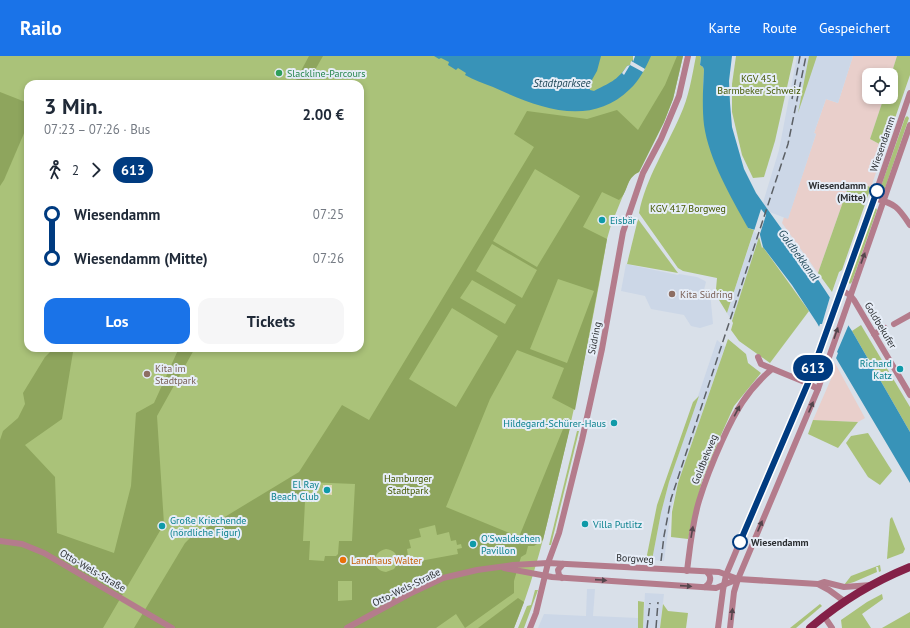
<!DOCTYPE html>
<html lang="de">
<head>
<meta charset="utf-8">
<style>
	body { margin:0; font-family:"PT Sans",sans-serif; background:#f6f6f7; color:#1f2937; height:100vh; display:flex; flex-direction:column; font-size:15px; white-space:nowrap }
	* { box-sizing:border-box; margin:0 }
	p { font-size:13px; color:#747a83 }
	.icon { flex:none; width:22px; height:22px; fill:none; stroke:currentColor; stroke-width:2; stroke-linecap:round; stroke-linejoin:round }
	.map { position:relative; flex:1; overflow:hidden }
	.sheet { position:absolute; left:24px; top:24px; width:340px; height:272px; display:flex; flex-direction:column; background:#fff; border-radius:12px; box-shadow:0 2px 6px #0003 }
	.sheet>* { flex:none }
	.badge { padding:0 8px; border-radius:13px; font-size:14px; line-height:26px }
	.buttons { position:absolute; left:862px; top:12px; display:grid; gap:8px }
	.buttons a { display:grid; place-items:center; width:36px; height:36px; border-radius:8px; background:#fff; box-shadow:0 2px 6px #0003; font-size:20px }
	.map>.badge { position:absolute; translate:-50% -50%; box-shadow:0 0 0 2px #fff }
	.legs { display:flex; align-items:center; gap:6px; height:44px; padding:0 20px; font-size:13px }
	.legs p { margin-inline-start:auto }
	.summary { display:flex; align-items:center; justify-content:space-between; height:68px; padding:0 20px }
	h1 { font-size:22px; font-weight:600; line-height:30px }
	.button { display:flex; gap:8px; margin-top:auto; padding:8px 20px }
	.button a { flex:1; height:46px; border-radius:12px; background:#1a73e8; color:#fff; font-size:16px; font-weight:600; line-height:46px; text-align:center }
	.button a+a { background:#f6f6f7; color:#1f2937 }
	ul { padding:0 20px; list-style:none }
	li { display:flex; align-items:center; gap:14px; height:44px; font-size:15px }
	li i { display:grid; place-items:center; width:6px; height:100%; margin:0 5px; background:currentColor }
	li i::after { content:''; width:10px; height:10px; margin:-5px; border:3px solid; border-radius:50%; background:#fff }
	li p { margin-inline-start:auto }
	li:first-child i { background:linear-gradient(#0000 50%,currentColor 0) }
	li:last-child i { background:linear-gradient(currentColor 50%,#0000 0) }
	header { display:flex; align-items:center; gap:24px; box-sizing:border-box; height:56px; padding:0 20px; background:#1a73e8; color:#fff }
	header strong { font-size:19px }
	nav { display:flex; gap:22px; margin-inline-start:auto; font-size:14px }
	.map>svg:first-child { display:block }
</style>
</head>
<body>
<header>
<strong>Railo</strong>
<nav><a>Karte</a><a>Route</a><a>Gespeichert</a></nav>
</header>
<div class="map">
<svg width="910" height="572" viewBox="0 0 910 572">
	<rect width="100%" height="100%" fill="#d9e0e9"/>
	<g fill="#e9cfcb">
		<polygon points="853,0 897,0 891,19 869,19 869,41 884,41 870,83 885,91 871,131 850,126 818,217 782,167 784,161 788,162 816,78 814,77 826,43 838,47"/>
		<polygon points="835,307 865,362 858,366 813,364 831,323"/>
	</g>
	<g fill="#ccd7e7">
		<polygon points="797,0 853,0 838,47 826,43 814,77 816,78 788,163 761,153 779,94"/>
		<polygon points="754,175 759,181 732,265 727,257"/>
		<polygon points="626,208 678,219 679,218 697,221 705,225 706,226 704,234 710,236 713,268 700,272 691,270 684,259 651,253 645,240 621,235"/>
		<polygon points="717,284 725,291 678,427 671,454 664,505 652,504 661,457 669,426"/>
		<polygon points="587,533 595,533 593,560 638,562 638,572 538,572 544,558 586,560"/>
		<polygon points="645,537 664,538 660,572 643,572"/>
	</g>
	<g fill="#aac279" fill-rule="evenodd">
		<path d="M0,0H683L673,43L664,66L639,116L631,120L611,169L607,183C593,266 576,348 556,430C545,477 533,527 514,572H0ZM28,28H360V292H28Z"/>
		<path d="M696,0H701L700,9L703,11L704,14L703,39L748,172L754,174L727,257L719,244L716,233L717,222L683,215L678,212L639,157C646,122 666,92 680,60C689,41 692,20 696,0Z"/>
		<polygon points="736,0 794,0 775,85 764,121 753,122 742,99 732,56 732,28"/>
		<polygon points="809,0 817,0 798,57"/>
		<polygon points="897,0 910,0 910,19 885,91 870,83 884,41 891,41 891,19"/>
		<polygon points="907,60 909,62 883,138 881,139 879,138 879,136 905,62"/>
		<polygon points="850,126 871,131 842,214 839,216 832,236 818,217"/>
		<polygon points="876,152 877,154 852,226 850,228 848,226 873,153"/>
		<polygon points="638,163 678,217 627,208"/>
		<polygon points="759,181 762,192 763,191 809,255 770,307 739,285 731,274 733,267 732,265"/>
		<polygon points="861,269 910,351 910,376 852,275"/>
		<polygon points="728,283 746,298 748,307 761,317 734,350 721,379 702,425 688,483 671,481 672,456 678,427"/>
		<polygon points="699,340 669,426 661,457 652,504 646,504 657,449 693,346"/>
		<polygon points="813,364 858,366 838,392 808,378"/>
		<polygon points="577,375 579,375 551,489 549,489"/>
		<polygon points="868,377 892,415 880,429 868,421 846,387 851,380"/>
		<polygon points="892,461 905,493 903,497 887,503 890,463"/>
		<polygon points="880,509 881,515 879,516 878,511 876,511 877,516 854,526 844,529 851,520"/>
		<polygon points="535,534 538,534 524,572 518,572 527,550 531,549"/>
		<polygon points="882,538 883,543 862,558 871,572 842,572 841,564 867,546"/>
		<polygon points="638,545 644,546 643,572 638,572"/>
		<polygon points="663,548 668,555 688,557 686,572 660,572"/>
		<polygon points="820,548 822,550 796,572 790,572"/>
		<polygon points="910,556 910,572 882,572"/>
	</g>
	<g fill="#8ea55d" fill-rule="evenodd">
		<polygon points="309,0 323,0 307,28 294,28"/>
		<path d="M677,0H683L673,43L664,66L639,116C625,123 629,135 619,144L602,136L583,171L607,183L575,354L552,342L564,312L517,294L490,343L446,451L519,481L563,373L570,372L543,484L534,490H528L526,498L521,501L514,525V537L465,572L456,558L436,572H134L185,487L190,482L299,416L342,349L369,364L534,91L514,78L527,55L587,63L617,54L638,74L665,29ZM535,113L580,140L537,211L493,185ZM492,188L537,214L522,242L476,215ZM558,223L594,235L567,307L530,293ZM472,224L516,249L505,268L460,242ZM452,252L498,280L456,351L409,323ZM306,426L355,428L352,485H339L338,498L336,500H325L324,505L309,504L310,485H303ZM435,469L437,479L449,476L451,485L456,484L457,489L461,488L462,492L457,493L458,498L409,507L407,493L411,492L409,484L421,481L419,473ZM386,493C397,494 401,504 394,513L386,516C371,514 371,496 386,493ZM338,525H352V544L338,545Z"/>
		<polygon points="0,36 28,47 28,68 4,124 0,130"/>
		<polygon points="54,292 80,292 73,296 62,363 25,389 55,421 57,477 114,497 131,430 136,357 154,347 179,292 195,292 157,360 164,468 103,572 0,572 0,384 3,375 18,362 25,348 23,337 45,301"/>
		<polygon points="518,542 524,546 514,572 478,572"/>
	</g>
	<polygon fill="#e0d6b1" points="323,429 332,429 332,439 323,438"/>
	<g fill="#3893b8">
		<path d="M434,0H601L597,15L589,29L590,34L594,35C609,27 617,25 627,10L630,9L635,0H651C646,11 639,25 630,33C589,73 537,51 493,31C483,27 474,24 465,19L466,17L458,12L456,14L448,9L449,6L441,2L439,3Z"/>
		<path d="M700,0H732L729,25L730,47L732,71L744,113L756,137L819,225L852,275L910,376V427L836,302L817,267L792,229L763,191L759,175L748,172C731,141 709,104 704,69C702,51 703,32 704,14L703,11L700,9L701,1Z"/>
	</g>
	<g fill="#d9e0e9">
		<polygon points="633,0 635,0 633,6 645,13 643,16 630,9 624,19 622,17 627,10 630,9 631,5 633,6"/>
		<polygon points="761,153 766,159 759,181 757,177 754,175"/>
		<polygon points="830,241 849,268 837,296 838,297 835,305 818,274 820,268 822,268"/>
	</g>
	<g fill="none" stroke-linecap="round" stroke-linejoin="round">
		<g stroke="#b47c8c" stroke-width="6">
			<path d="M874,142C896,148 898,151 910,169"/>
			<polyline points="841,234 850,239 854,244 910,339"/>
			<polyline points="894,268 910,259"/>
			<polyline points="874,278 885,272"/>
			<polyline points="758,301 761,308 807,327 818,333"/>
			<polyline points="0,485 22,488 44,497 172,572"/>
			<polyline points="504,512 552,521 716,532 738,523"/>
			<path d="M687,515C690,491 692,468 699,445C705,425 713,405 722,385C735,356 747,334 772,313"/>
			<polyline points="562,522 559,519 558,514 563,508"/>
			<polyline points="818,528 824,526 844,531 871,529"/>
			<path d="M705,531C711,527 712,521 707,516"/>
			<polyline points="824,560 832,572"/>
			<polyline points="347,572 409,538 443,522 477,514 513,509 548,507 719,516 738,523 818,528 829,534 844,545"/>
			<polyline points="530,572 536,557 548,507 559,477 582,384 602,293 623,176 643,117 661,83 679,40 688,0"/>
			<polyline points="718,572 723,534 726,519 807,327 874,142 910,37"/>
			<polyline points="730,572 734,536 738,523 818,333 910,69"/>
		</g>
		<path stroke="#842148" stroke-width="8" d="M810,572C840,546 873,526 910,511"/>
		<g stroke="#5c6065" stroke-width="1.5" stroke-dasharray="8 4" stroke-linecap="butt">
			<polyline points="792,43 800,0"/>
			<polyline points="661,505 664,480 671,443 788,88 806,0"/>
			<polyline points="647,572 650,547"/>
			<polyline points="656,572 658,546"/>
		</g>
	</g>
	<defs><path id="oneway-solid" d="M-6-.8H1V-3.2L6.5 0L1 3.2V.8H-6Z"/></defs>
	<g fill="#55464d">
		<use href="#oneway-solid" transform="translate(863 202) rotate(-70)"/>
		<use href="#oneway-solid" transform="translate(836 277) rotate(-71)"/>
		<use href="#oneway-solid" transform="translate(811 351) rotate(-67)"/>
		<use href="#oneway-solid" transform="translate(737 355) rotate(-62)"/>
		<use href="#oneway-solid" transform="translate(760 470) rotate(-67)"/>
		<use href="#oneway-solid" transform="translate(692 476) rotate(-80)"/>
		<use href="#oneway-solid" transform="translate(601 524) rotate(4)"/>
		<use href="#oneway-solid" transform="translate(686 530) rotate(4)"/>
		<use href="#oneway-solid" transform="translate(732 558) rotate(-84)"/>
	</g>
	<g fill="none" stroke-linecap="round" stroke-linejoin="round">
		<defs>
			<polyline id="line-1" points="740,486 808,327 877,135"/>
		</defs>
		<use href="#line-1" stroke="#fff" stroke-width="9"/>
		<use href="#line-1" stroke="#003b80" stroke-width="6"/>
	</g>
	<circle fill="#2e9e5b" stroke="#e6edf7" stroke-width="1.5" cx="279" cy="17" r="4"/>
	<g fill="#fff" stroke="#003b80" stroke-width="2">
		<circle cx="877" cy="135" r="7"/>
		<circle cx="740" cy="486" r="7"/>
	</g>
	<g fill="#0f9aa8" stroke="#e6edf7" stroke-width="1.5">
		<circle cx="602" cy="164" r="4"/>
		<circle cx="900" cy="313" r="4"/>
		<circle cx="614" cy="367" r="4"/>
		<circle cx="327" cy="434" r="4"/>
		<circle cx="585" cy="468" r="4"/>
		<circle cx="162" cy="470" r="4"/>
		<circle cx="473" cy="488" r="4"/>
	</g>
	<g fill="#8d6e63" stroke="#e6edf7" stroke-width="1.5">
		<circle cx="672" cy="238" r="4"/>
		<circle cx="147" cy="318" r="4"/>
	</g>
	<circle fill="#e8710a" stroke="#e6edf7" stroke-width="1.5" cx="343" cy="504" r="4"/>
	<g text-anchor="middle" stroke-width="4" stroke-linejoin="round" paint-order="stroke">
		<g font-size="10" fill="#27864d" stroke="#e6edf7" text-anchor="start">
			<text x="287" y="21">Slackline-Parcours</text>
		</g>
		<g font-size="10" fill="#455903" stroke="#e6edf7">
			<text x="759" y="26">KGV 451<tspan x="759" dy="12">Barmbeker Schweiz</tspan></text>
			<text x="688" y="156">KGV 417 Borgweg</text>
			<text x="408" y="426">Hamburger<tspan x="408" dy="12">Stadtpark</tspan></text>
		</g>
		<g font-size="10" fill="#2c2f32" stroke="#e6edf7">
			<text transform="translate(882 88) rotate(-71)" y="4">Wiesendamm</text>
			<text transform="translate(881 269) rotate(59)" y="4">Goldbekufer</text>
			<text transform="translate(594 282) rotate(-79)" y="4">Südring</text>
			<text transform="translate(704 403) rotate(-68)" y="4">Goldbekweg</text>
			<text transform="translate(635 502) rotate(3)" y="4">Borgweg</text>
			<text transform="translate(93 514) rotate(30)" y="4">Otto-Wels-Straße</text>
			<text transform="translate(406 531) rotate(-26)" y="4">Otto-Wels-Straße</text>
		</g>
		<g font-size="10" font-weight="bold" fill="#2c2f32" stroke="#e6edf7" text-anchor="end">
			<text x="866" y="133">Wiesendamm<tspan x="866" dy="12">(Mitte)</tspan></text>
			<text x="751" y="490" text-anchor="start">Wiesendamm</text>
		</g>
		<g font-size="10" fill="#0d838f" stroke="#e6edf7" text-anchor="start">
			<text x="610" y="168">Eisbär</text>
			<text x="892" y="311" text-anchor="end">Richard<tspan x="892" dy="12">Katz</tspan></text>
			<text x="606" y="371" text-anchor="end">Hildegard-Schürer-Haus</text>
			<text x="319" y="432" text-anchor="end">El Ray<tspan x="319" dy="12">Beach Club</tspan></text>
			<text x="170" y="468">Große Kriechende<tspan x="170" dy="12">(nördliche Figur)</tspan></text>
			<text x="593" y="472">Villa Putlitz</text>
			<text x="481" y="486">O'Swaldschen<tspan x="481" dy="12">Pavillon</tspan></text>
		</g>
		<g font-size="10" fill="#785e54" stroke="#e6edf7" text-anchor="start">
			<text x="680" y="242">Kita Südring</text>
			<text x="155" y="316">Kita im<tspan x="155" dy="12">Stadtpark</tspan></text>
		</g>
		<g font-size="10" fill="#c56008" stroke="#e6edf7" text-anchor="start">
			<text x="351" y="508">Landhaus Walter</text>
		</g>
		<g font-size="11" font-style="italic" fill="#234a5a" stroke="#e6edf7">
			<text x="562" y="31">Stadtparksee</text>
			<text transform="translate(799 199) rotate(54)" y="4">Goldbekkanal</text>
		</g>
	</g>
</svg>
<div class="buttons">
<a><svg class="icon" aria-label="locate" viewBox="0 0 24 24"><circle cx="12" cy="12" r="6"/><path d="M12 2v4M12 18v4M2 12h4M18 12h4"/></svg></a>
</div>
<b class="badge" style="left:813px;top:312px;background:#003b80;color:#fff">613</b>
<section class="sheet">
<div class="summary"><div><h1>3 Min.</h1><p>07:23 – 07:26 · Bus</p></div><b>2.00 €</b></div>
<div class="legs"><svg class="icon" aria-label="walk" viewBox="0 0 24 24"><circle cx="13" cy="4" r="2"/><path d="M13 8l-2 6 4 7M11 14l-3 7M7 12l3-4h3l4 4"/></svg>2<svg class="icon" aria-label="forward" viewBox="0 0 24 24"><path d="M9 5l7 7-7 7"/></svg><b class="badge" style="background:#003b80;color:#fff">613</b></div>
<ul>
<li><i style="color:#003b80"></i><b>Wiesendamm</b><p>07:25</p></li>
<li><i style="color:#003b80"></i><b>Wiesendamm (Mitte)</b><p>07:26</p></li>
</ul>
<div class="button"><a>Los</a><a>Tickets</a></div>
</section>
</div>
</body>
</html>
